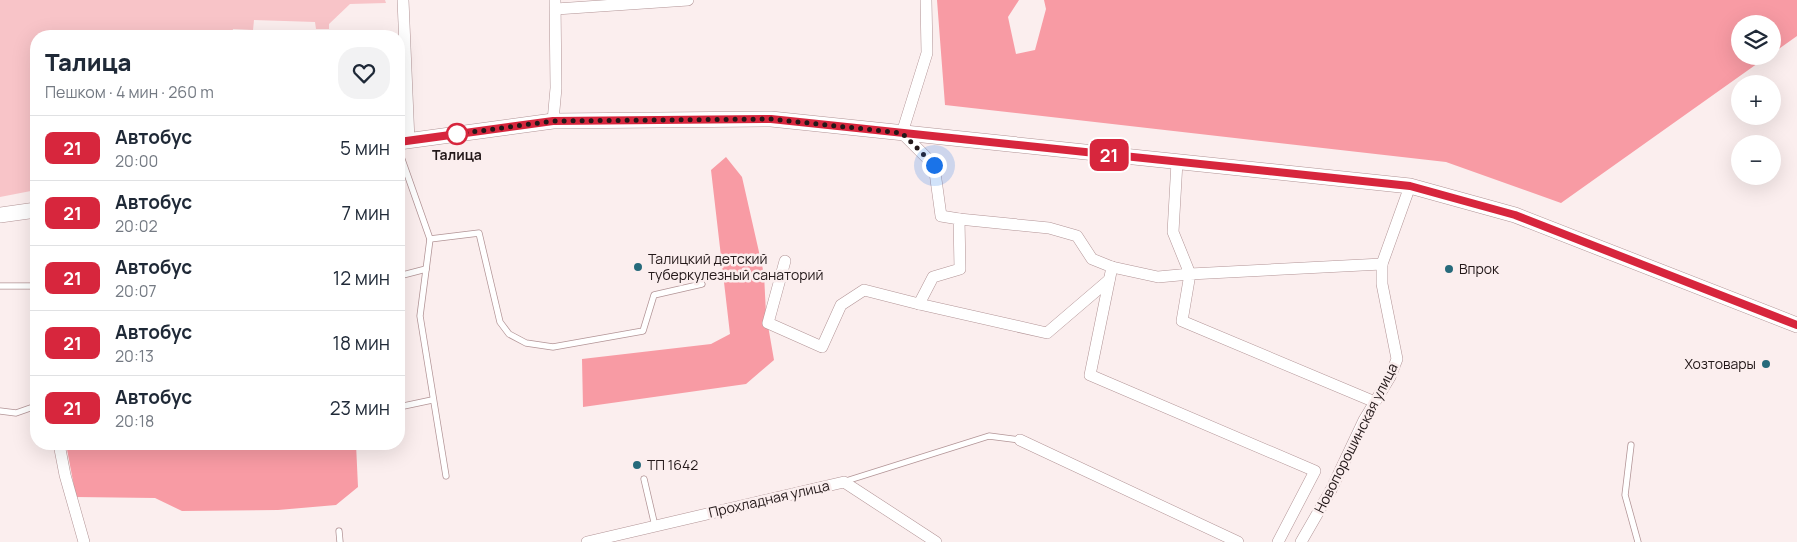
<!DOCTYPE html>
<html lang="ru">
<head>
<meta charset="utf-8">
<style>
	body { margin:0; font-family:Manrope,sans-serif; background:#f2f2f3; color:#1f2937; height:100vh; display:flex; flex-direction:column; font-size:19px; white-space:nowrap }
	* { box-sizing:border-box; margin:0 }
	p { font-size:16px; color:#747a83 }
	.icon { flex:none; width:28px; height:28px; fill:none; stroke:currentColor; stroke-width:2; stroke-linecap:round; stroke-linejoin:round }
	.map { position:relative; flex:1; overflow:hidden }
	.panel { position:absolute; left:30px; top:30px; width:375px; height:420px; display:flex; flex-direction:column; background:#fff; border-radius:20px; box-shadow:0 5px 20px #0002 }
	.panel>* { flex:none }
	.badge { padding:0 10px; border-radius:8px; font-size:18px; line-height:32px }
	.fabs { position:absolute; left:1731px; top:15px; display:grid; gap:10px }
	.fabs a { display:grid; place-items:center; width:50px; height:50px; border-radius:50%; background:#fff; box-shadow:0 5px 20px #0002; font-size:25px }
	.you { position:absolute; width:25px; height:25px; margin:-12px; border:4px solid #fff; border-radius:50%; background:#1a73e8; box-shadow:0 0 0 8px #1a73e833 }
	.map>.badge { position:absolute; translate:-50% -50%; box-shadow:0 0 0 2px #fff }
	.round { display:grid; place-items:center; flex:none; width:52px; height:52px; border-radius:20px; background:#f2f2f3 }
	.summary { display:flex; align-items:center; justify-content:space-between; height:85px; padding:0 15px }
	h1 { font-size:24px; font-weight:800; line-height:38px }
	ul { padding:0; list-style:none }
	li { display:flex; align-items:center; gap:15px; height:65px; padding:0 15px; border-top:1px solid #e0e1e3 }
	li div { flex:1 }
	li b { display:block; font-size:19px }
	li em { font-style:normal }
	li .badge { min-width:55px; font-weight:700; text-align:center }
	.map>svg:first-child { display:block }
</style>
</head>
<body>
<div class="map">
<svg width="1797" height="542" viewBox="0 0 1797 542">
	<rect width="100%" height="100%" fill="#fbeeee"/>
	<polygon fill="#f8c4c8" points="0,0 385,0 386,3 350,4 329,24 329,29 316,29 315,22 254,20 253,30 233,29 232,36 36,36 36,190 0,197"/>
	<g fill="#f89ba4">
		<polygon points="937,0 1019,0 1008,17 1016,54 1035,50 1046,9 1044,0 1797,0 1797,36 1773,53 1772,24 1740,24 1740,56 1768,56 1561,203 1446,162 945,105"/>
		<polygon points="726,157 742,177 764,274 766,314 774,360 746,384 583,407 582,359 711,344 730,334 711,170"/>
		<polygon points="66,444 356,444 358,487 336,505 278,510 182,511 155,498 76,497"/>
	</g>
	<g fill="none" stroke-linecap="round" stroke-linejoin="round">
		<defs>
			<g id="lane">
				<polyline points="399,151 430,239 479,233 500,322 509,334 526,343 553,347 643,331 654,295 702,284"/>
				<polyline points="430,239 420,316 446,476"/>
				<polyline points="399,276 426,269"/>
				<polyline points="0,286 36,286"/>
				<polyline points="399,407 432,400"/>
				<polyline points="0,411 16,413 36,406"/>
				<polyline points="1631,445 1625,495 1638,542"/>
				<polyline points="644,479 655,526"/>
				<polyline points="846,481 989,436 1020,440"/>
				<polyline points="339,531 340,542"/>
			</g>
			<g id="street">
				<polyline points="403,0 409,141"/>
				<polyline points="926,0 927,53 902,133 934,165 941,216 959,219 960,269 933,277 919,304 1047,333 1109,280"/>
				<polyline points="556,9 688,0"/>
				<polyline points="553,121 556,88 555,0"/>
				<polyline points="959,219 1049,228 1077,236 1092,259 1112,267 1158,277 1190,274 1173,232 1177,162"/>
				<polyline points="785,261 768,323 822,347 841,305 864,290 919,304"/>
				<polyline points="1112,267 1090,375 1315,471 1278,542"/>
				<polyline points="1375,402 1182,321 1190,274 1382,264"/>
				<polyline points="1020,440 1238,542"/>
				<polyline points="59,444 65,475 84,542"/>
				<polyline points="587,542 844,482 936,542"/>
				<polyline points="1301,542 1331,490 1364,420 1390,377 1397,359 1382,284 1382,264 1410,186"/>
			</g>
			<g id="secondary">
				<polyline points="399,142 553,121 771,119 1410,186 1515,215 1797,325"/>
				<polyline points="0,215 36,210"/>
			</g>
		</defs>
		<use href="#lane" stroke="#b29496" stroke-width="7"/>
		<use href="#street" stroke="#b29496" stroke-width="12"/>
		<use href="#secondary" stroke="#b29496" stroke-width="16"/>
		<use href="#lane" stroke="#fff" stroke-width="5.5"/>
		<use href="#street" stroke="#fff" stroke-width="11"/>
		<use href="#secondary" stroke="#fff" stroke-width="15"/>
	</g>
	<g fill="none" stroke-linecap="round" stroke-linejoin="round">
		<defs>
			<polyline id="line" points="399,142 553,121 771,119 1410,186 1515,215 1797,325"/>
		</defs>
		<use href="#line" stroke="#fff" stroke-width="11"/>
		<use href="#line" stroke="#d7263d" stroke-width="8"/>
		<polyline stroke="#231819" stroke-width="5" stroke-dasharray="0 9" points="457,134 553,121 771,119 902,133 934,165"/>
	</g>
	<circle fill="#fff" stroke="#d7263d" stroke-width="2.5" cx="457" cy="134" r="10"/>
	<g fill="#266a7b" stroke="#fbeeee" stroke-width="2">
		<circle cx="638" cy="267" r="5"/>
		<circle cx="1449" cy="269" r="5"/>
		<circle cx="1766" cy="364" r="5"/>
		<circle cx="637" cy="465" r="5"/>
	</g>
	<g text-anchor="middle" stroke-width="5" stroke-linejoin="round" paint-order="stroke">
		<g font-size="14" font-weight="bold" fill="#231819" stroke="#fbeeee">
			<text x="457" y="160">Талица</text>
		</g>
		<g font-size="14" fill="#231819" stroke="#fbeeee" text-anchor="start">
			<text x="648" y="264">Талицкий детский<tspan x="648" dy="16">туберкулезный санаторий</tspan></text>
			<text x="1459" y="274">Впрок</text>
			<text x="1756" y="369" text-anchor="end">Хозтовары</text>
			<text x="647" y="470">ТП 1642</text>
		</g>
		<g font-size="14" fill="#231819" stroke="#fbeeee">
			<text transform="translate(1356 438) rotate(-63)" y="5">Новопорошинская улица</text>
			<text transform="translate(769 499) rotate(-13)" y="5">Прохладная улица</text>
		</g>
	</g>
</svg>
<div class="fabs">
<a><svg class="icon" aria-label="layers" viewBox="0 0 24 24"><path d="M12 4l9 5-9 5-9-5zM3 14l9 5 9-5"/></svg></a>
<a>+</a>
<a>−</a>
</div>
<div class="you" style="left:934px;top:165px"></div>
<b class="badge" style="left:1109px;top:155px;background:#d7263d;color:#fff">21</b>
<section class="panel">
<div class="summary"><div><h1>Талица</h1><p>Пешком · 4 мин · 260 m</p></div><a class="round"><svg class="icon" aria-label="heart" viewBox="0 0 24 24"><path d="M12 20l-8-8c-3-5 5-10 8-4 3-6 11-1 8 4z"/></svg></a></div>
<ul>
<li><span class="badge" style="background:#d7263d;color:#fff">21</span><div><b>Автобус</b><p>20:00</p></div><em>5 мин</em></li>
<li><span class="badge" style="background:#d7263d;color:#fff">21</span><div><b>Автобус</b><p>20:02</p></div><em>7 мин</em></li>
<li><span class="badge" style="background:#d7263d;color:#fff">21</span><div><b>Автобус</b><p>20:07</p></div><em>12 мин</em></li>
<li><span class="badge" style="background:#d7263d;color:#fff">21</span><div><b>Автобус</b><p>20:13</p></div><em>18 мин</em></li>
<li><span class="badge" style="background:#d7263d;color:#fff">21</span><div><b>Автобус</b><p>20:18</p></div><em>23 мин</em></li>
</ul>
</section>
</div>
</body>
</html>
